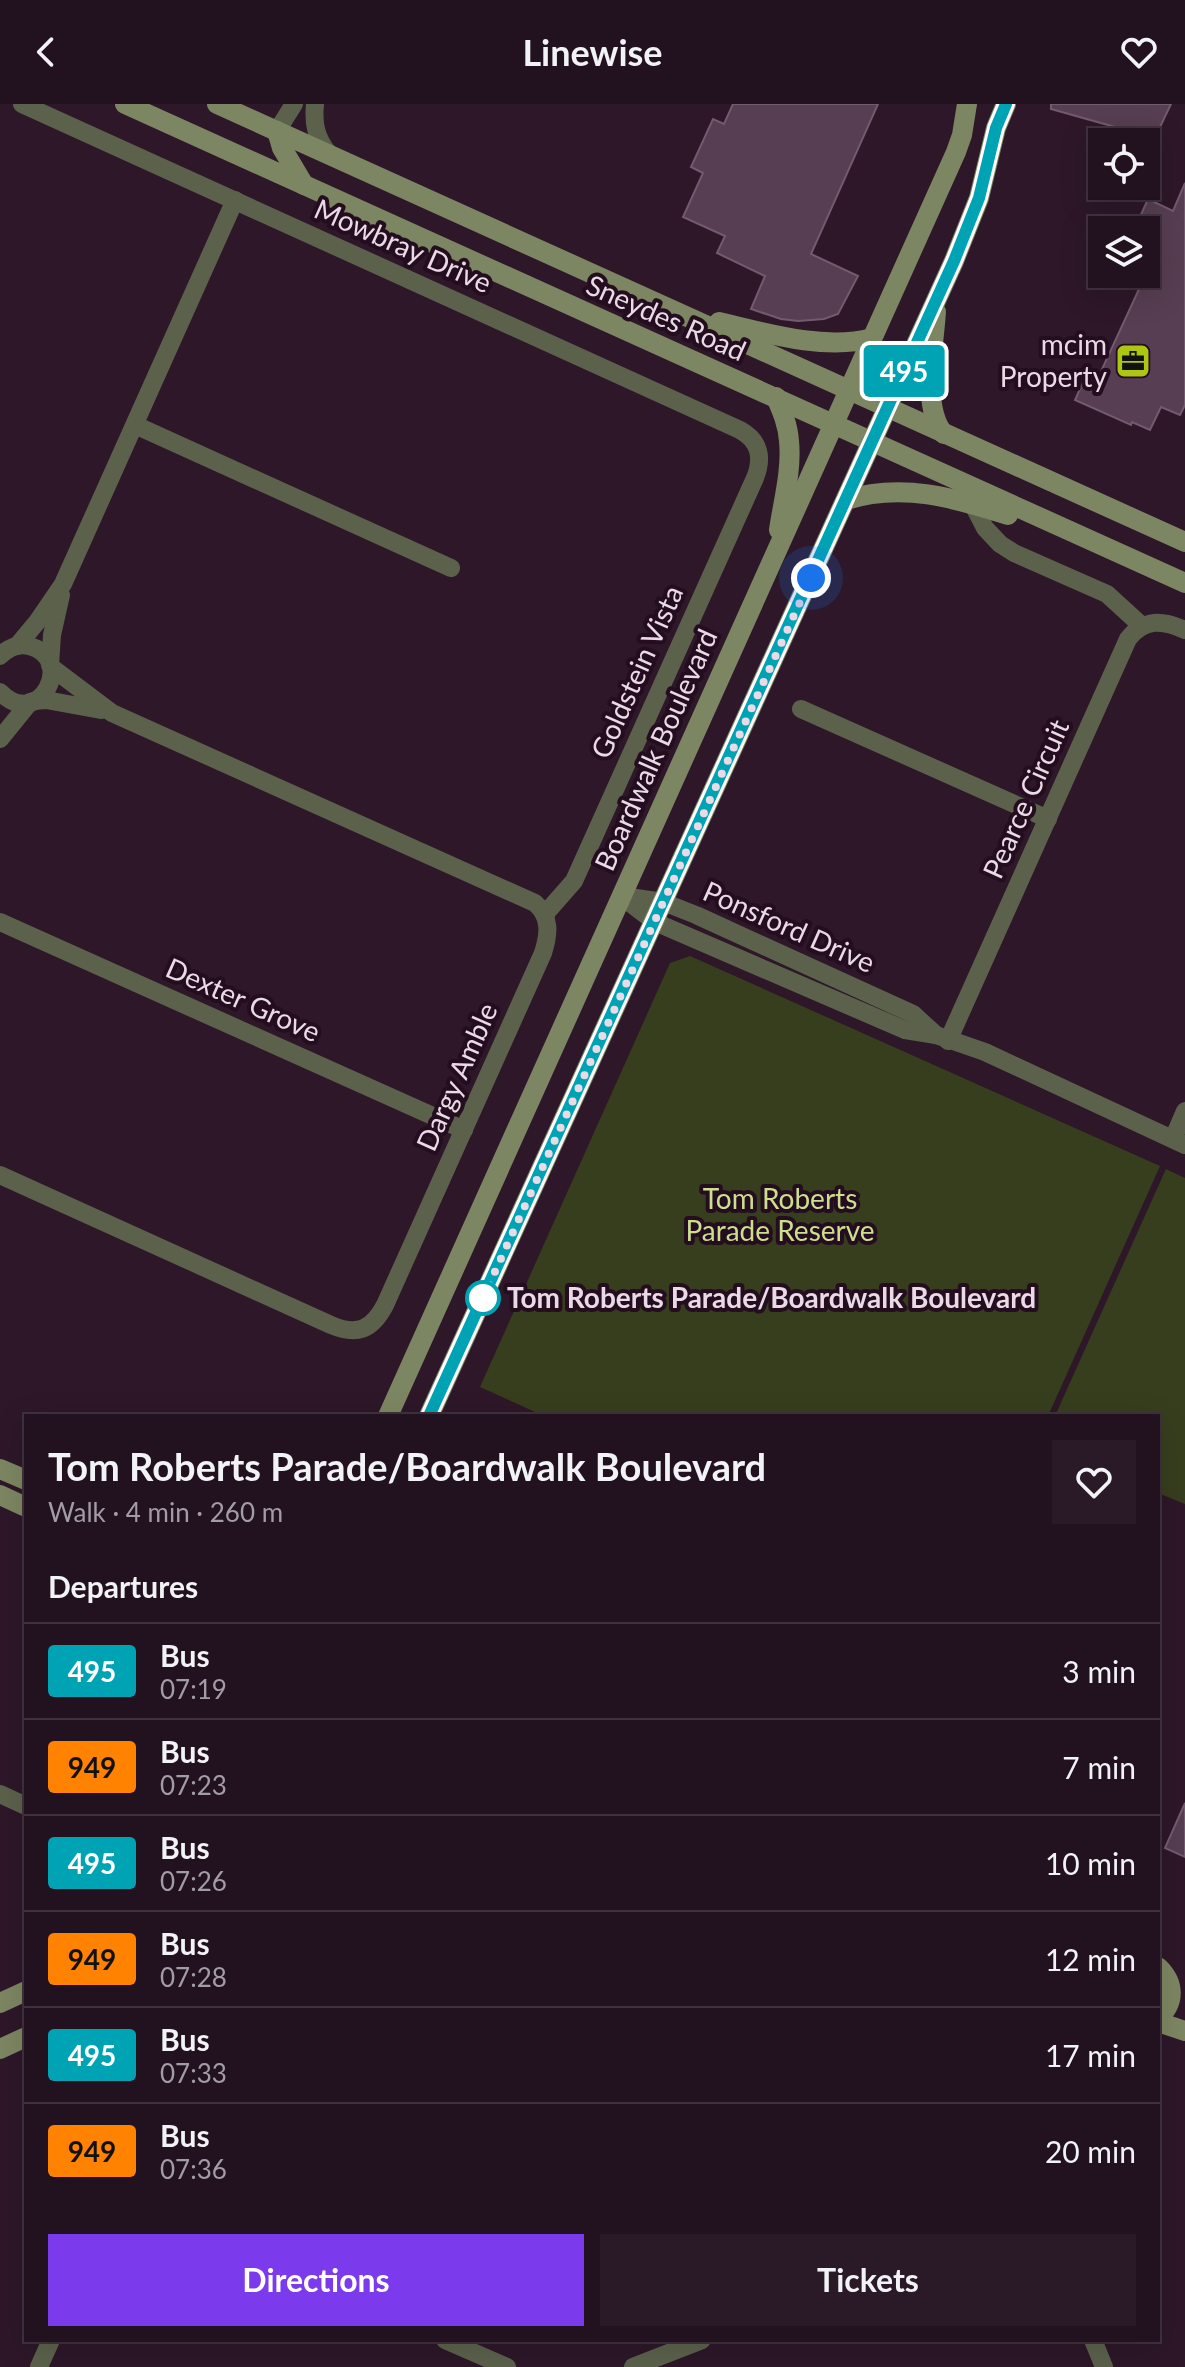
<!DOCTYPE html>
<html lang="en">
<head>
<meta charset="utf-8">
<style>
	body { margin:0; font-family:Lato,sans-serif; background:#2a1a28; color:#f1f3f6; height:100vh; display:flex; flex-direction:column; font-size:30px; white-space:nowrap }
	* { box-sizing:border-box; margin:0 }
	p { font-size:26px; color:#a29da4 }
	.icon { flex:none; width:44px; height:44px; fill:none; stroke:currentColor; stroke-width:2; stroke-linecap:round; stroke-linejoin:round }
	.map { position:relative; flex:1; overflow:hidden }
	.sheet { position:absolute; left:24px; top:1310px; width:1136px; height:928px; display:flex; flex-direction:column; background:#22111f; border-radius:0px; box-shadow:0 8px 32px #0002,0 0 0 2px #3f313d }
	.sheet>* { flex:none }
	.badge { padding:0 16px; border-radius:6px; font-size:28px; line-height:52px }
	.fabs { position:absolute; left:1088px; top:24px; display:grid; gap:16px }
	.fabs a { display:grid; place-items:center; width:72px; height:72px; border-radius:0px; background:#22111f; box-shadow:0 8px 32px #0002,0 0 0 2px #3f313d; font-size:40px }
	.you { position:absolute; width:40px; height:40px; margin:-20px; border:6px solid #fff; border-radius:50%; background:#1a73e8; box-shadow:0 0 0 12px #1a73e833 }
	.map>.badge { position:absolute; translate:-50% -50%; box-shadow:0 0 0 4px #fff }
	h2 { padding:0 24px; font-size:30px; line-height:72px }
	.round { display:grid; place-items:center; flex:none; width:84px; height:84px; border-radius:0px; background:#2a1a28 }
	.headline { display:flex; align-items:center; justify-content:space-between; height:136px; padding:0 24px }
	h1 { font-size:38px; font-weight:700; line-height:60px }
	.button { display:flex; gap:16px; margin-top:auto; padding:16px 24px }
	.button a { flex:1; height:92px; border-radius:0px; background:#7c3aed; color:#fff; font-size:32px; font-weight:700; line-height:92px; text-align:center }
	.button a+a { background:#2a1a28; color:#f1f3f6 }
	ul { padding:0; list-style:none }
	li { display:flex; align-items:center; gap:24px; height:96px; padding:0 24px; border-top:2px solid #3f313d }
	li div { flex:1 }
	li b { display:block; font-size:30px }
	li em { font-style:normal }
	li .badge { min-width:88px; font-weight:700; text-align:center }
	header { display:flex; justify-content:space-between; align-items:center; height:104px; padding:0 24px; background:#22111f; font-size:36px; font-weight:700 }
	.map>svg:first-child { display:block }
</style>
</head>
<body>
<header><svg class="icon" aria-label="back" viewBox="0 0 24 24"><path d="M15 5l-7 7 7 7"/></svg>Linewise<svg class="icon" aria-label="heart" viewBox="0 0 24 24"><path d="M12 20l-8-8c-3-5 5-10 8-4 3-6 11-1 8 4z"/></svg></header>
<div class="map">
<svg width="1185" height="2263" viewBox="0 0 1185 2263">
	<rect width="100%" height="100%" fill="#2d1729"/>
	<g fill="#373e1e">
		<polygon points="690,852 1160,1062 1048,1312 544,1312 480,1283 670,859"/>
		<polygon points="1166,1065 1185,1074 1185,1400 1158,1389 1158,1312 1055,1312"/>
	</g>
	<g fill="#573e52" stroke="#745a6f" stroke-width="2">
		<polygon points="733,0 878,0 811,150 858,172 838,210 824,215 798,217 781,215 751,205 765,172 717,149 725,132 683,113 703,69 691,63 713,15 724,20"/>
		<polygon points="1051,0 1171,0 1151,42 1115,23 1051,5"/>
		<polygon points="1185,79 1185,301 1180,311 1161,303 1150,326 1132,318 1131,321 1075,296 1087,269 1098,274 1146,170 1146,126 1134,126 1148,95 1173,107"/>
		<polygon points="1185,1699 1185,1753 1165,1744"/>
	</g>
	<g fill="none" stroke-linecap="round" stroke-linejoin="round">
		<g stroke="#5b614b" stroke-width="18">
			<path d="M22,0L740,326C760,337 763,354 755,374L574,777L545,810"/>
			<path d="M315,0C313,20 316,34 329,50"/>
			<polyline points="277,27 294,0"/>
			<polyline points="135,321 451,464"/>
			<polyline points="968,391 985,424 1000,440 1014,449 1107,490 1142,522"/>
			<polyline points="17,542 37,518 63,480 235,96"/>
			<path d="M0,552C8,544 17,539 29,542C77,554 39,628 0,588"/>
			<polyline points="50,561 52,531 61,491"/>
			<polyline points="33,597 46,596 101,606"/>
			<polyline points="801,605 1048,715"/>
			<polyline points="0,635 30,598"/>
			<polyline points="621,792 655,818 905,926 936,931 985,948 1185,1041"/>
			<polyline points="623,792 663,798 696,811 913,910 936,931"/>
			<polyline points="0,818 464,1026"/>
			<path d="M948,937L1128,535C1144,514 1163,516 1185,526"/>
			<polyline points="1173,1035 1185,1007"/>
			<path d="M0,1071L331,1221C357,1232 372,1226 385,1201L543,849C549,830 551,813 535,799L112,609L51,563"/>
			<polyline points="0,1690 26,1702"/>
			<polyline points="445,2236 507,2263"/>
			<polyline points="1093,2236 1104,2263"/>
			<polyline points="39,2263 51,2236"/>
			<polyline points="633,2263 702,2236"/>
		</g>
		<g stroke="#7d8662" stroke-width="20">
			<polyline points="125,0 1185,479"/>
			<polyline points="217,0 1185,438"/>
			<polyline points="277,27 282,44 304,81"/>
			<path d="M936,208C934,241 921,304 944,330"/>
			<path d="M719,218C765,229 826,247 872,234"/>
			<path d="M776,293C782,307 788,321 789,337C792,366 783,398 779,426"/>
			<path d="M846,396C902,378 954,394 1008,411"/>
			<polyline points="388,1312 956,48 962,31 967,0"/>
			<polyline points="429,1312 954,157 979,94 996,24 1006,0"/>
			<polyline points="0,1365 26,1376"/>
			<polyline points="0,1391 26,1403"/>
			<path d="M1158,1863C1175,1879 1175,1899 1158,1914"/>
			<polyline points="0,1899 26,1887"/>
			<polyline points="1158,1918 1185,1927"/>
			<polyline points="0,1945 26,1933"/>
		</g>
	</g>
	<g fill="none" stroke-linecap="round" stroke-linejoin="round">
		<defs>
			<polyline id="line" points="429,1312 954,157 979,94 996,24 1006,0"/>
		</defs>
		<use href="#line" stroke="#fff" stroke-width="18"/>
		<use href="#line" stroke="#00a3b4" stroke-width="12"/>
		<polyline stroke="#eadae6" stroke-width="8" stroke-dasharray="0 14.4" points="483,1194 811,474"/>
	</g>
	<defs>
		<symbol id="office-square" viewBox="-11 -11 22 22"><rect x="-9" y="-9" width="18" height="18" rx="4" fill="#acc612" stroke="#230d1f"/><path d="M-6-3h4V-5.5h4V-3h4V5H-6ZM-1-4.5V-3h2v-1.5ZM-6 0V1H6V0Z" fill="#111"/></symbol>
	</defs>
	<g fill-rule="evenodd">
		<use href="#office-square" x="1113" y="237" width="40" height="40"/>
	</g>
	<circle fill="#fff" stroke="#00a3b4" stroke-width="4" cx="483" cy="1194" r="16"/>
	<g text-anchor="middle" stroke-width="8" stroke-linejoin="round" paint-order="stroke">
		<g font-size="28" fill="#eadae6" stroke="#230d1f">
			<text transform="translate(403 142) rotate(24)" y="10">Mowbray Drive</text>
			<text transform="translate(666 214) rotate(24)" y="10">Sneydes Road</text>
			<text transform="translate(637 568) rotate(-66)" y="10">Goldstein Vista</text>
			<text transform="translate(656 646) rotate(-66)" y="10">Boardwalk Boulevard</text>
			<text transform="translate(1026 695) rotate(-66)" y="10">Pearce Circuit</text>
			<text transform="translate(789 823) rotate(24)" y="10">Ponsford Drive</text>
			<text transform="translate(243 896) rotate(24)" y="10">Dexter Grove</text>
			<text transform="translate(457 973) rotate(-66)" y="10">Dargy Amble</text>
		</g>
		<g font-size="28" fill="#eadae6" stroke="#230d1f" text-anchor="end">
			<text x="1107" y="251">mcim<tspan x="1107" dy="32">Property</tspan></text>
		</g>
		<g font-size="28" fill="#cddf8e" stroke="#230d1f">
			<text x="780" y="1105">Tom Roberts<tspan x="780" dy="32">Parade Reserve</tspan></text>
		</g>
		<g font-size="28" font-weight="bold" fill="#eadae6" stroke="#230d1f" text-anchor="start">
			<text x="507" y="1204">Tom Roberts Parade/Boardwalk Boulevard</text>
		</g>
	</g>
</svg>
<div class="fabs">
<a><svg class="icon" aria-label="locate" viewBox="0 0 24 24"><circle cx="12" cy="12" r="6"/><path d="M12 2v4M12 18v4M2 12h4M18 12h4"/></svg></a>
<a><svg class="icon" aria-label="layers" viewBox="0 0 24 24"><path d="M12 4l9 5-9 5-9-5zM3 14l9 5 9-5"/></svg></a>
</div>
<div class="you" style="left:811px;top:474px"></div>
<b class="badge" style="left:904px;top:267px;background:#00a3b4;color:#fff">495</b>
<section class="sheet">
<div class="headline"><div><h1>Tom Roberts Parade/Boardwalk Boulevard</h1><p>Walk · 4 min · 260 m</p></div><a class="round"><svg class="icon" aria-label="heart" viewBox="0 0 24 24"><path d="M12 20l-8-8c-3-5 5-10 8-4 3-6 11-1 8 4z"/></svg></a></div>
<h2>Departures</h2>
<ul>
<li><span class="badge" style="background:#00a3b4;color:#fff">495</span><div><b>Bus</b><p>07:19</p></div><em>3 min</em></li>
<li><span class="badge" style="background:#ff8200;color:#111">949</span><div><b>Bus</b><p>07:23</p></div><em>7 min</em></li>
<li><span class="badge" style="background:#00a3b4;color:#fff">495</span><div><b>Bus</b><p>07:26</p></div><em>10 min</em></li>
<li><span class="badge" style="background:#ff8200;color:#111">949</span><div><b>Bus</b><p>07:28</p></div><em>12 min</em></li>
<li><span class="badge" style="background:#00a3b4;color:#fff">495</span><div><b>Bus</b><p>07:33</p></div><em>17 min</em></li>
<li><span class="badge" style="background:#ff8200;color:#111">949</span><div><b>Bus</b><p>07:36</p></div><em>20 min</em></li>
</ul>
<div class="button"><a>Directions</a><a>Tickets</a></div>
</section>
</div>
</body>
</html>
